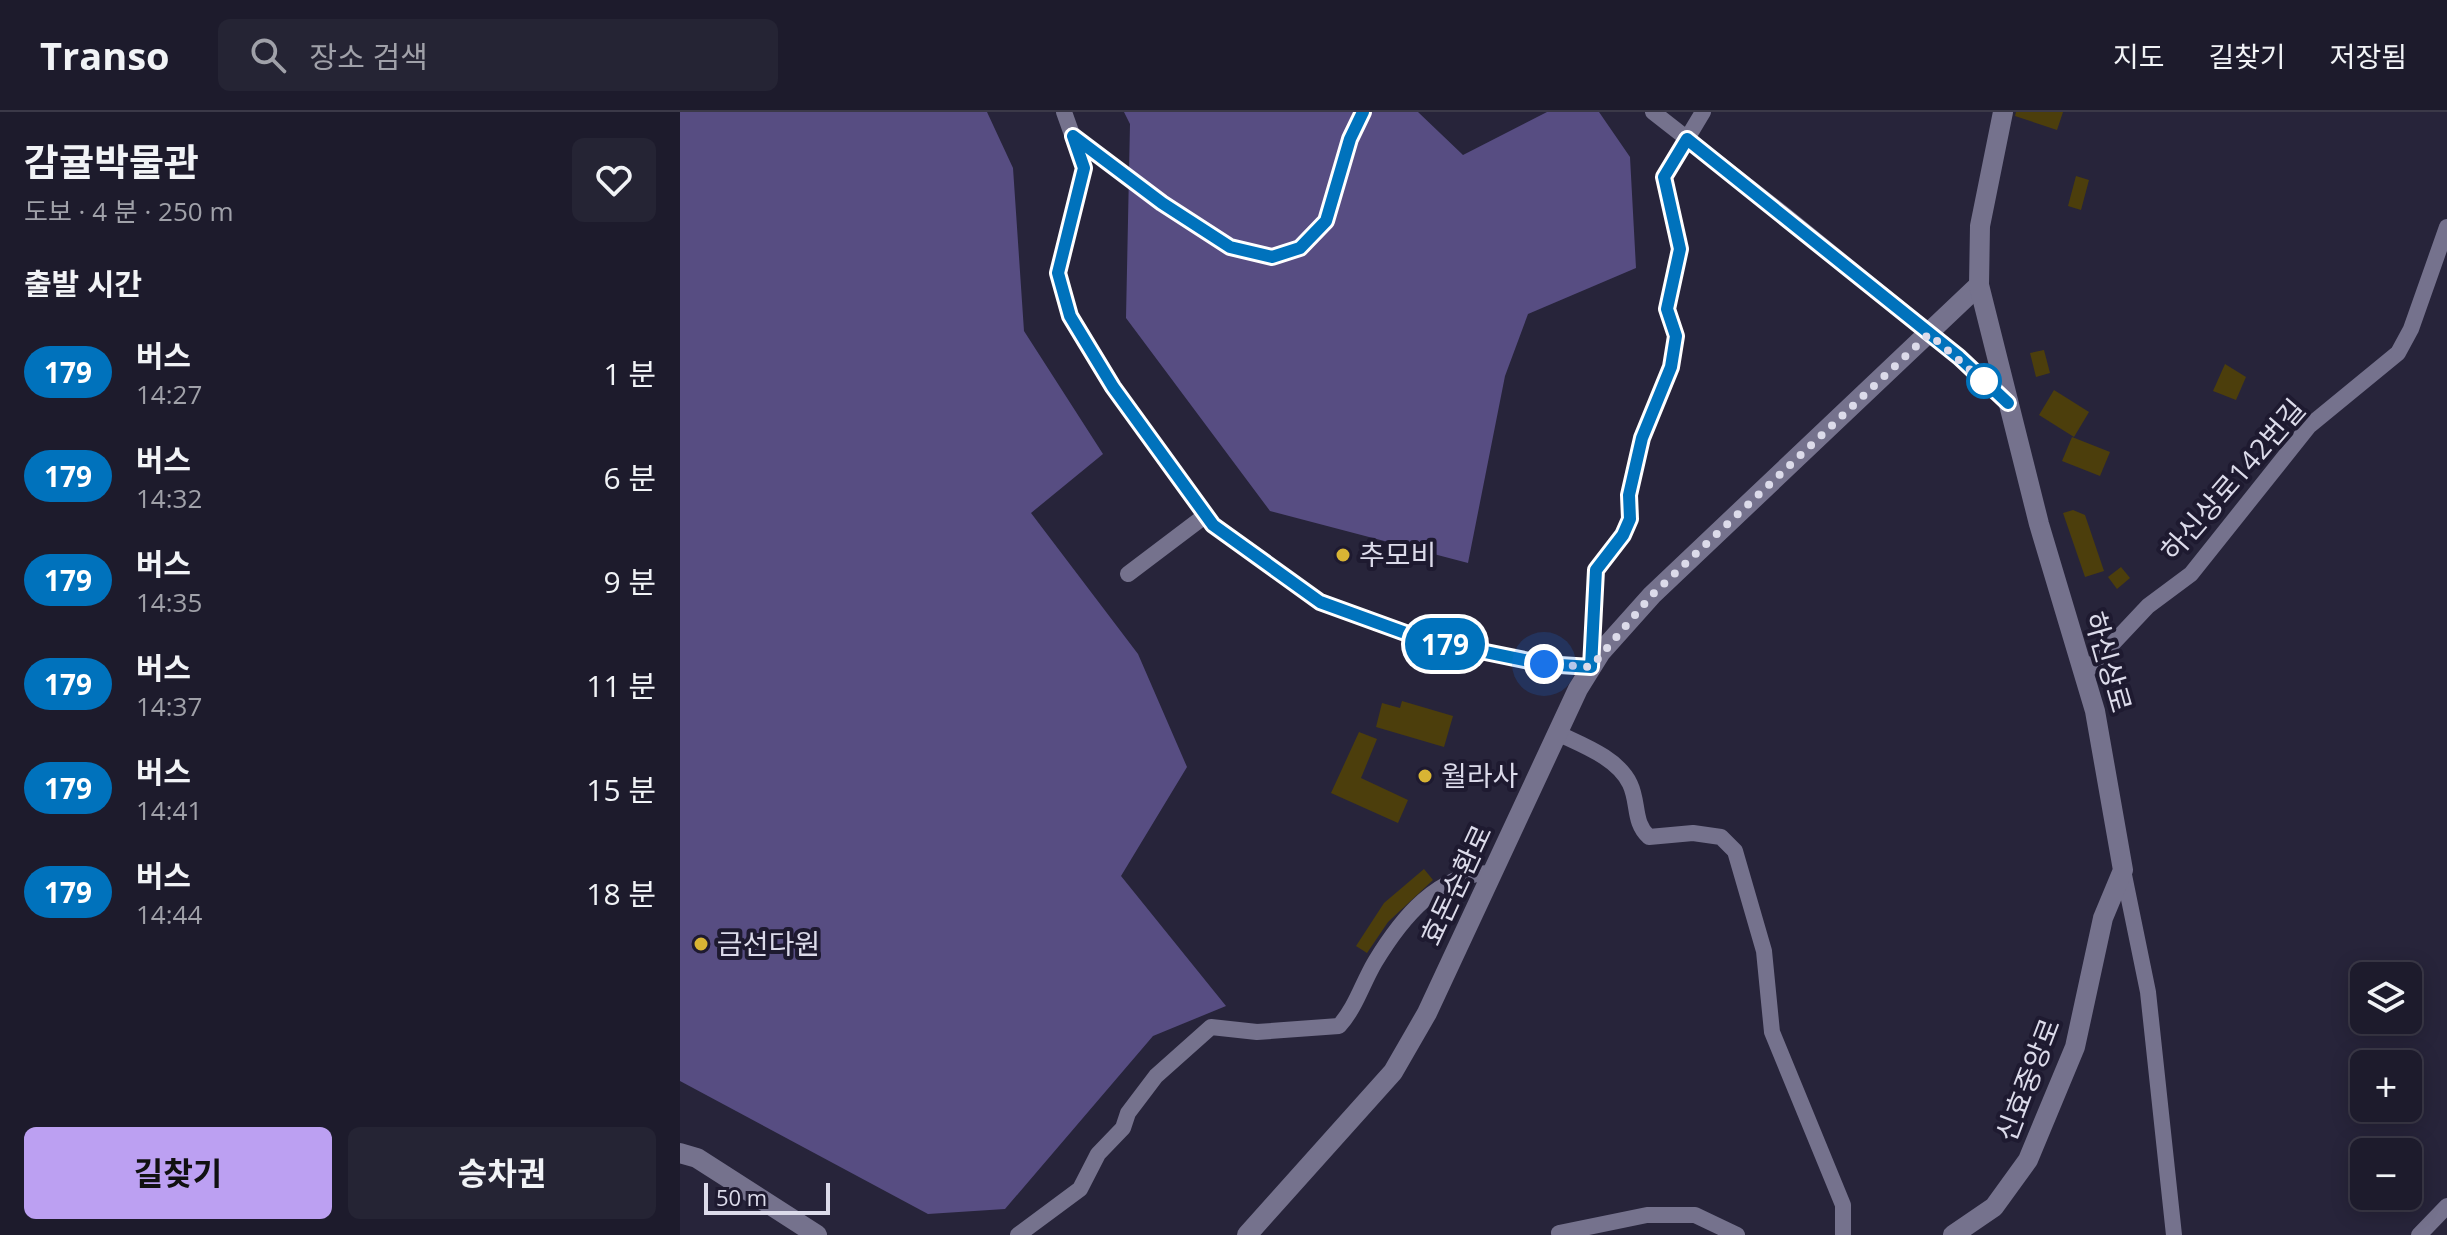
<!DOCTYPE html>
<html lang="ko">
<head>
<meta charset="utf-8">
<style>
	body { margin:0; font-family:"Open Sans","Noto Sans KR",sans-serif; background:#252434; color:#f1f3f6; height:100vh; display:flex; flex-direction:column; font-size:30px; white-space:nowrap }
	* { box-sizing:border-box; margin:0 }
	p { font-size:26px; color:#a0a1a9 }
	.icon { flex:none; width:44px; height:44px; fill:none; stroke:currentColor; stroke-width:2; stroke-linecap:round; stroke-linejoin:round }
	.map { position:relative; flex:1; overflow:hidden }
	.sheet { display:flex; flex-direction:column; background:#1d1b2c; width:680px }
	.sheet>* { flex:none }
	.badge { padding:0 16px; border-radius:26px; font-size:28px; line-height:52px }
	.buttons { position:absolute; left:1670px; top:850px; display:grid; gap:16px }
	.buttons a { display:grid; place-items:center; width:72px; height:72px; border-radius:12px; background:#1d1b2c; box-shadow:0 4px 20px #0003,0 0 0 2px #3b3948; font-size:40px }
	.scale { position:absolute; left:24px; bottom:20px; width:126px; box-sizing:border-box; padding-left:8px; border:4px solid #dcdbea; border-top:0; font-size:22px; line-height:28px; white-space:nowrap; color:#dcdbea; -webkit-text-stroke:6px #1e1a30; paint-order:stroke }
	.you { position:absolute; width:40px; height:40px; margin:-20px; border:6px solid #fff; border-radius:50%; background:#1a73e8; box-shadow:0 0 0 12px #1a73e833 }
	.map>.badge { position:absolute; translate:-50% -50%; box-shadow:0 0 0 4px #fff }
	h2 { padding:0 24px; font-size:30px; line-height:72px }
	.round { display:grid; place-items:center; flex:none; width:84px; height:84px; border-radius:12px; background:#252434 }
	.head { display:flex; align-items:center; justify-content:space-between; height:136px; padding:0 24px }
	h1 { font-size:38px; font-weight:700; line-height:60px }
	.primary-button { display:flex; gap:16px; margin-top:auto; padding:16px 24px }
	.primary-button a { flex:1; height:92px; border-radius:12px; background:#bca0f2; color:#111; font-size:32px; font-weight:700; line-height:92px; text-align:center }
	.primary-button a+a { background:#252434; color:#f1f3f6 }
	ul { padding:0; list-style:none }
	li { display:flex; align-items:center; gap:24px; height:104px; padding:0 24px }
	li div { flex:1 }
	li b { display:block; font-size:30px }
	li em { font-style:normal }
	li .badge { min-width:88px; font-weight:700; text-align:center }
	header { display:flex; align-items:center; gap:48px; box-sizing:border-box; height:112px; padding:0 40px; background:#1d1b2c; border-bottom:2px solid #3b3948 }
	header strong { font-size:38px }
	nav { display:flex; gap:44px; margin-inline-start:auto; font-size:28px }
	.search { width:560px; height:72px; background:#252434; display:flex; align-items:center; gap:20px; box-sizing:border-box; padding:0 28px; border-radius:12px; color:#a0a1a9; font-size:30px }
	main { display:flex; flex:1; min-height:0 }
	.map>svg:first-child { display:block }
</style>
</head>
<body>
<header>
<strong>Transo</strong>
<div class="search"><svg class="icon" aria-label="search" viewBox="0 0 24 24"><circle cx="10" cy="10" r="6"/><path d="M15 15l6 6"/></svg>장소 검색</div>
<nav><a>지도</a><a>길찾기</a><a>저장됨</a></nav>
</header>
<main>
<section class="sheet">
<div class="head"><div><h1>감귤박물관</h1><p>도보 · 4 분 · 250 m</p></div><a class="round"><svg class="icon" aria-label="heart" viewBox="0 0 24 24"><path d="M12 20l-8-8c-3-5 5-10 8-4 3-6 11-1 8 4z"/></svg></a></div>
<h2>출발 시간</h2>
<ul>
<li><span class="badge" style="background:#0072bc;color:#fff">179</span><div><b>버스</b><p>14:27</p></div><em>1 분</em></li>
<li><span class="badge" style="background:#0072bc;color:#fff">179</span><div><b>버스</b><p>14:32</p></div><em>6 분</em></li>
<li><span class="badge" style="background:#0072bc;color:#fff">179</span><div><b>버스</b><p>14:35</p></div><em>9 분</em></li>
<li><span class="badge" style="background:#0072bc;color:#fff">179</span><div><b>버스</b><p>14:37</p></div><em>11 분</em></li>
<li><span class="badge" style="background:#0072bc;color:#fff">179</span><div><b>버스</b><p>14:41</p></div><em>15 분</em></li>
<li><span class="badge" style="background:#0072bc;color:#fff">179</span><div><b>버스</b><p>14:44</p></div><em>18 분</em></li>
</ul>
<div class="primary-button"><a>길찾기</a><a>승차권</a></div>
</section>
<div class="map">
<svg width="1767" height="1123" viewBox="0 0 1767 1123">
	<rect width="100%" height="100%" fill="#27243a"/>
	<g fill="#574d82">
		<polygon points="0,0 307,0 333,56 344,219 423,342 351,401 458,542 507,655 441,764 546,894 473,924 325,1097 248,1102 0,969"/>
		<polygon points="444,0 738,0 783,43 867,0 919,0 950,45 956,156 848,202 825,264 788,451 590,399 446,206 450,12"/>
	</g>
	<g fill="#4c3e0c">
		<polygon points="1336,0 1383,0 1377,18 1335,4"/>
		<polygon points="1396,64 1409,68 1401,98 1388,94"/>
		<polygon points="1364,238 1370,261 1356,265 1350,241"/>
		<polygon points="1545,252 1566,265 1556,288 1533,279"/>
		<polygon points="1374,278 1409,300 1394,325 1359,303"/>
		<polygon points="1392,325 1430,340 1420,364 1382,349"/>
		<polygon points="1393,398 1405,403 1424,459 1405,465 1383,401"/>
		<polygon points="1441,455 1450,466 1437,477 1428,465"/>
		<polygon points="722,589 773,604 764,635 696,615 702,591 720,596"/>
		<polygon points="679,620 697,627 681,666 728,688 718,711 651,681"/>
		<polygon points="744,757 753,768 708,810 687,841 676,834 704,791"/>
	</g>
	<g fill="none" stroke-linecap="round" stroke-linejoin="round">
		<g stroke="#75728d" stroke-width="16">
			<polyline points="384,0 404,56 378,161 390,204 433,275 533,413 640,490 742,527 864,552 911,555 916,458 943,423 950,407 949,383 962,326 991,255 996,224 987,197 1000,137 984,65 1023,0"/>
			<polyline points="973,0 1106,104 1279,245 1328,291"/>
			<polyline points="393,24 482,91 550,135 592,145 620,136 646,109 670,27 683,0"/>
			<polyline points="448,462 526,403"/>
			<polyline points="1404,562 1468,494 1511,462 1629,314 1718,241 1731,217 1767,115"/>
			<path d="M877,621C902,633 938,646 950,672C959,691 953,711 969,725L1013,721L1041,725L1055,739L1084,839L1092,920L1163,1093V1123"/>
			<polyline points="1443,758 1468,880 1494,1123"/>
			<polyline points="879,1121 967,1103 1015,1103 1057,1123"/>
			<path d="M338,1123L400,1077L418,1042L443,1016L448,1001L476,964L531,915L577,920L659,914C676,895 682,872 695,850C721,807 758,760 812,761"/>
			<polyline points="1739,1123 1767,1094"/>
		</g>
		<g stroke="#75728d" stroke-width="20">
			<polyline points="0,1041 17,1046 137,1123"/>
			<polyline points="567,1123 713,960 747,901 898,577 921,540 972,483 1299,173"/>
			<polyline points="1273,1123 1314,1095 1348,1048 1395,935 1423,806 1443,758 1415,599 1359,412 1299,173 1300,114 1323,0"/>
		</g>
	</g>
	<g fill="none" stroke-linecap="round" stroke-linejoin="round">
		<defs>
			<polyline id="line" points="683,0 670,27 646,109 620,136 592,145 550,135 482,91 393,24 404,56 378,161 390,204 433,275 533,413 640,490 742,527 864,552 911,555 916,458 943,423 950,407 949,383 962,326 991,255 996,224 987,197 1000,137 984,65 1007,27 1279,245 1328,291"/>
		</defs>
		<use href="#line" stroke="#fff" stroke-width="18"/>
		<use href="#line" stroke="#0072bc" stroke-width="12"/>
		<polyline stroke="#dcdbea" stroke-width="8" stroke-dasharray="0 14.4" points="864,552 911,555 972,483 1249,222 1311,276 1304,269"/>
	</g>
	<circle fill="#fff" stroke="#0072bc" stroke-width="4" cx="1304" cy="269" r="16"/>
	<g fill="#d8b434" stroke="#1e1a30" stroke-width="3">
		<circle cx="663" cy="443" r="8"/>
		<circle cx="745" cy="664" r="8"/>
		<circle cx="21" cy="832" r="8"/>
	</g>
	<g text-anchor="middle" stroke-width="8" stroke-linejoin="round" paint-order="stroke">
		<g font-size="28" fill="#dcdbea" stroke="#1e1a30">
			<text transform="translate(1553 368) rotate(-49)" y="10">하신상로142번길</text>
			<text transform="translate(1428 550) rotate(74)" y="10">하신상로</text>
			<text transform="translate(776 773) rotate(-65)" y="10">효돈순환로</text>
			<text transform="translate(1348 968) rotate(-69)" y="10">신효중앙로</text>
		</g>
		<g font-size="28" fill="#dcdbea" stroke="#1e1a30" text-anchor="start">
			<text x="679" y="453">추모비</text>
			<text x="761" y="674">월라사</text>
			<text x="37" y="842">금선다원</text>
		</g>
	</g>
</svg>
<div class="buttons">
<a><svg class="icon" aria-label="layers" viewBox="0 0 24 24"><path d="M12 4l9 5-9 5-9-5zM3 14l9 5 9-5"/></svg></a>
<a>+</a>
<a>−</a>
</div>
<div class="scale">50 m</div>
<div class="you" style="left:864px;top:552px"></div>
<b class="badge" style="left:765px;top:532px;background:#0072bc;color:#fff">179</b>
</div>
</main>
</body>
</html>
